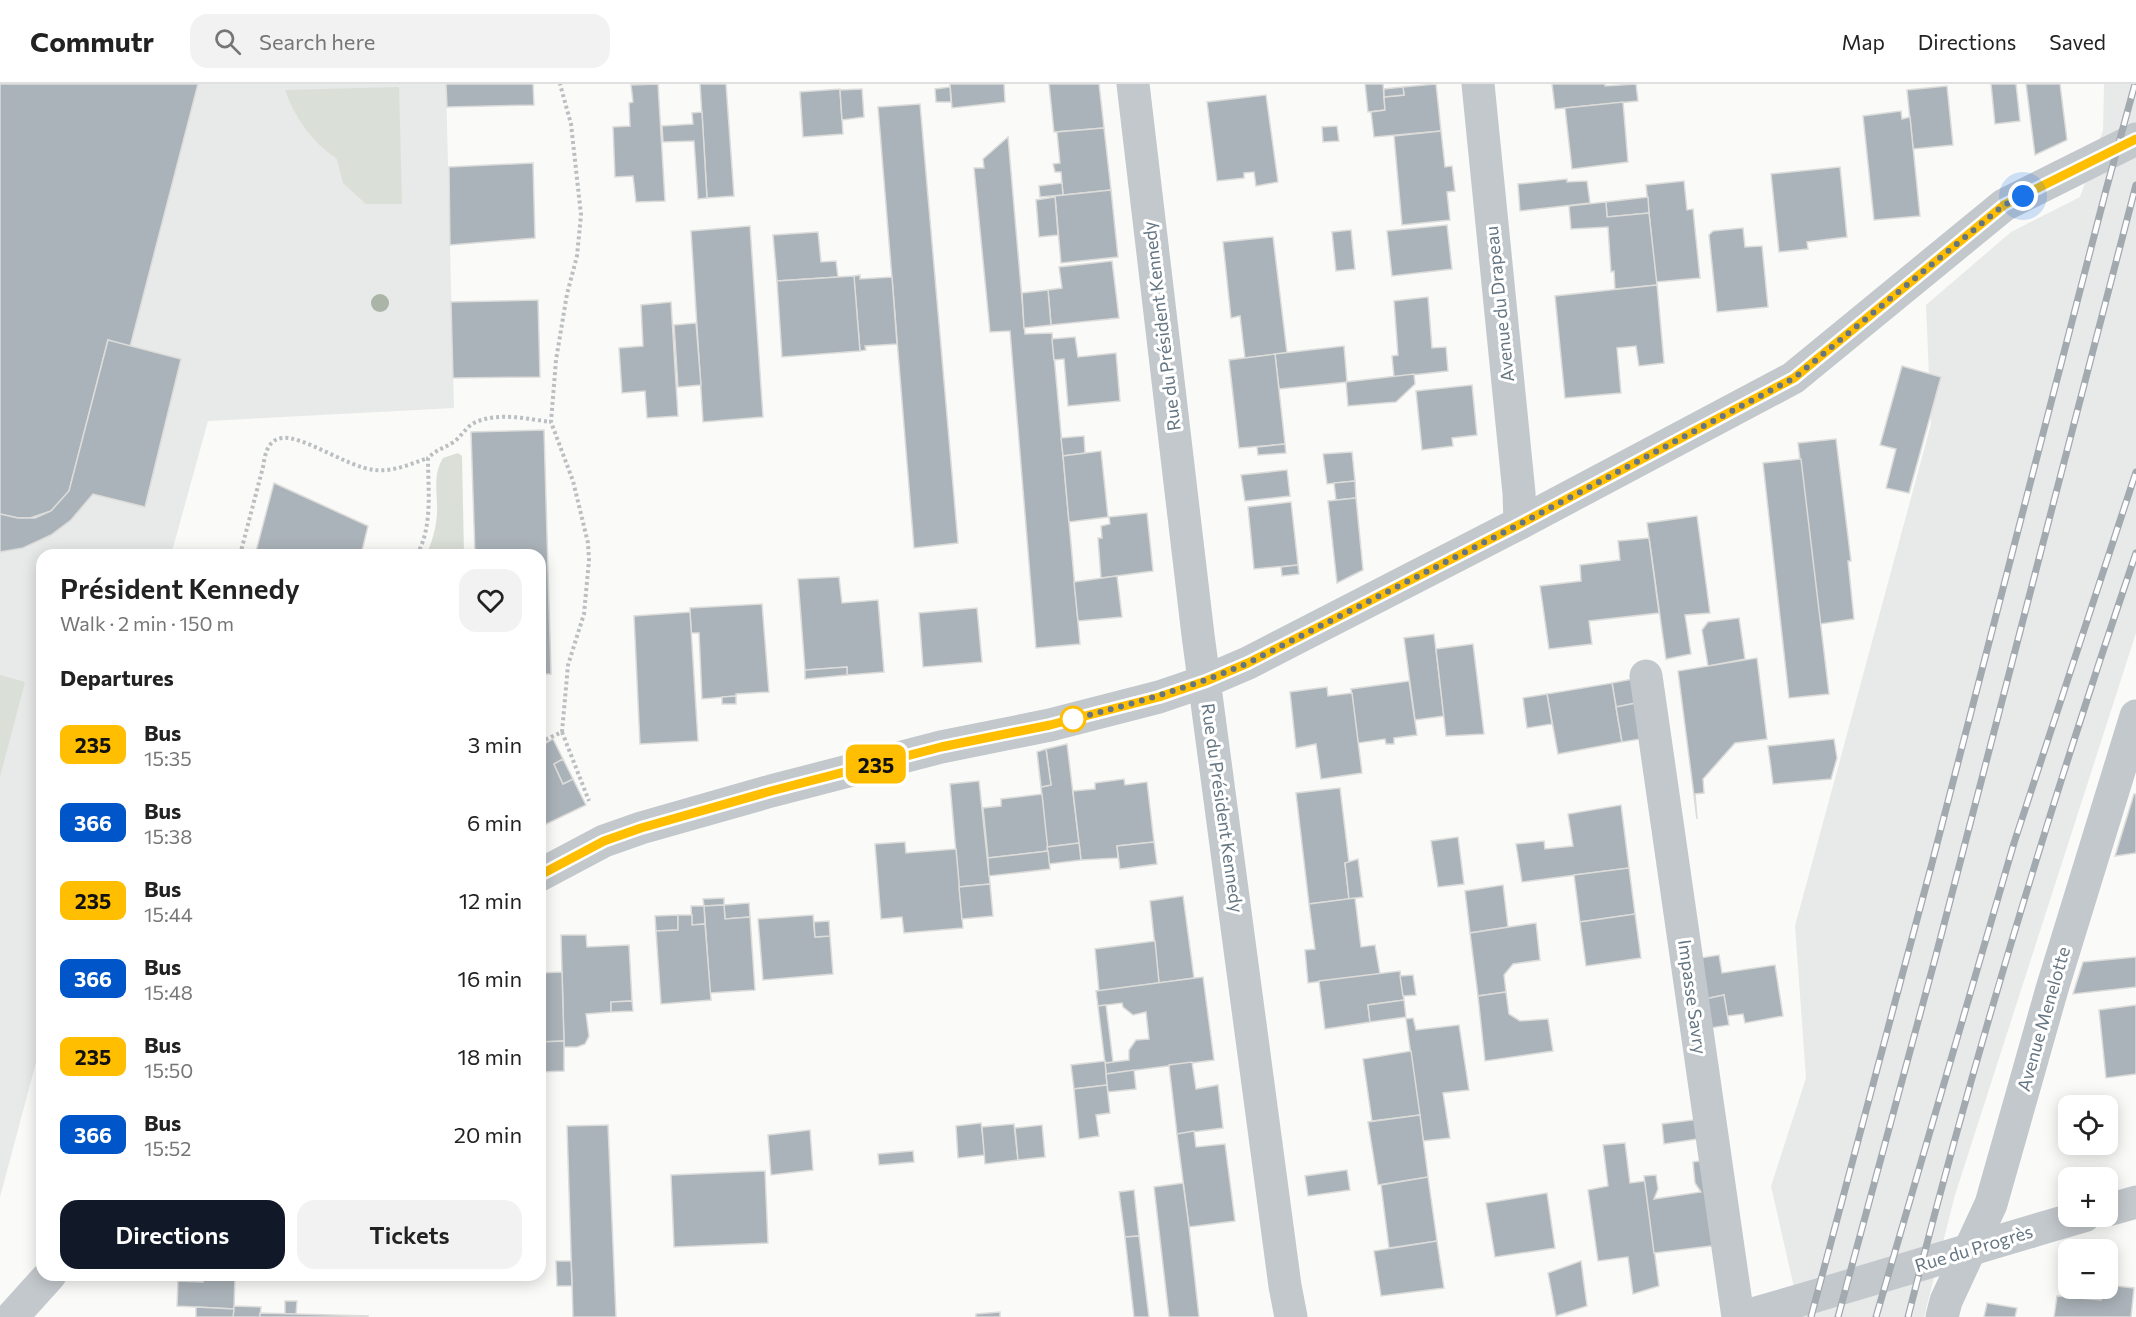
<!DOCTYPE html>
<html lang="en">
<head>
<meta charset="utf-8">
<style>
	body { margin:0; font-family:Commissioner,sans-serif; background:#f2f2f2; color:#222; height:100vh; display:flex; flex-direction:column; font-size:22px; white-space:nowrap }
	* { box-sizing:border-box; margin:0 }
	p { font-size:20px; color:#767676 }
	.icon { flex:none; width:33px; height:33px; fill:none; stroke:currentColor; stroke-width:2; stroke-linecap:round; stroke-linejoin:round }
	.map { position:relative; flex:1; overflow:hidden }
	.drawer { position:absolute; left:36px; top:465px; width:510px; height:732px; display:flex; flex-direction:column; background:#fff; border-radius:18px; box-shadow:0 3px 15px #0003 }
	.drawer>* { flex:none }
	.badge { padding:0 12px; border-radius:9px; font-size:21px; line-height:39px }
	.controls { position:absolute; left:2058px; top:1011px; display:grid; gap:12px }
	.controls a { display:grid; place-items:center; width:60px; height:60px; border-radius:12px; background:#fff; box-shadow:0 3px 15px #0003; font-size:30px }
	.you { position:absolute; width:30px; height:30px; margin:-15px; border:4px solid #fff; border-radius:50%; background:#1a73e8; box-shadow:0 0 0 9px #1a73e833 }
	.map>.badge { position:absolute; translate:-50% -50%; box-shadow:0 0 0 3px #fff }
	h2 { padding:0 24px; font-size:22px; line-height:54px }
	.round { display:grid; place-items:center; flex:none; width:63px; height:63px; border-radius:18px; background:#f2f2f2 }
	.overview { display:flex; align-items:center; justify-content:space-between; height:102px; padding:0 24px }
	h1 { font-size:28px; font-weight:600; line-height:45px }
	.primary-button { display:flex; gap:12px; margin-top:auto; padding:12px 24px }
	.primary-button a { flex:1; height:69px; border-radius:18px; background:#111827; color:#fff; font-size:24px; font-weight:600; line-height:69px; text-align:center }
	.primary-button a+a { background:#f2f2f2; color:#222 }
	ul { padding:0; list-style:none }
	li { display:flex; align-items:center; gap:18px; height:78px; padding:0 24px }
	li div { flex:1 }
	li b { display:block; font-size:22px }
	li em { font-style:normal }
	li .badge { min-width:66px; font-weight:700; text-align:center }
	header { display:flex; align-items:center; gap:36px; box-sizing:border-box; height:84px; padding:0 30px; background:#fff; border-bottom:2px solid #e0e0e0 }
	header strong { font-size:28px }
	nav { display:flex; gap:33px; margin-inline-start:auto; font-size:21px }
	.search { width:420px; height:54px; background:#f2f2f2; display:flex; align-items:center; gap:15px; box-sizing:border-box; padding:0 21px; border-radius:18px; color:#767676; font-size:22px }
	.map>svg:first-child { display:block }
</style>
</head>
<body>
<header>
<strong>Commutr</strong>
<div class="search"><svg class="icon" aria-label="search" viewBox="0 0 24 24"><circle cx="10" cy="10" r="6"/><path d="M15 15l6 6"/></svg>Search here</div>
<nav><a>Map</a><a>Directions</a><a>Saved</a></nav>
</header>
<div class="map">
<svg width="2136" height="1233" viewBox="0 0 2136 1233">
	<rect width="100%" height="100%" fill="#fafaf8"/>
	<g fill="#e8e9e9">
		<polygon points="0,0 446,0 454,324 208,337 171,471 42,471 42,956 0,1113"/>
		<polygon points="2104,0 2136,0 2136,549 1955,1111 1924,1233 1788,1233 1795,1208 1771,1102 1806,994 1795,842 1931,340 1926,221 2011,148 2080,113 2103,46"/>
	</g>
	<g fill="#dadfd7">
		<path d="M399,3L402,120H366L343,99L337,75C312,58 295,34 285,6Z"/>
		<path d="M458,369L462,372L464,471H426C432,459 436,444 437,430C438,410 432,392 443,374Z"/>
		<polygon points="0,591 25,598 0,693"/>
	</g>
	<g fill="#aab3b9" stroke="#dcdcda" stroke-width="1.5">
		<polygon points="0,0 198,0 130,263 108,256 69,407 51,427 30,434 18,434 0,430"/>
		<polygon points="446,0 533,0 534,21 447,23"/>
		<polygon points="658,0 665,117 636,118 633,92 615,93 613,43 630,42 629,19 633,18 631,1"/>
		<polygon points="700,0 726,0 734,112 707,114"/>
		<polygon points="950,0 1004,0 1005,18 952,24"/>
		<polygon points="1049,0 1099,0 1104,44 1054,48"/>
		<polygon points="1365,0 1383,0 1385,26 1368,28"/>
		<polygon points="1436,0 1441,47 1374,53 1371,28 1385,26 1384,13 1404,11 1403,3"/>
		<polygon points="1552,0 1605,0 1605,2 1636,0 1638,17 1555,25"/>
		<polygon points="1991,0 2016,0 2020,37 1995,40"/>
		<polygon points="2026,0 2060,0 2067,56 2035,71"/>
		<polygon points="1947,2 1953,61 1913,65 1907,6"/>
		<polygon points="950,3 951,18 936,18 935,5"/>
		<polygon points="1403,3 1404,11 1384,13 1384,5"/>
		<polygon points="840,5 843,50 803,53 800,8"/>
		<polygon points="862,5 864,33 842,36 840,6"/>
		<polygon points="1266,11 1278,98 1256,102 1254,88 1244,89 1244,94 1217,97 1207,18"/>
		<polygon points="1623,18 1628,78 1572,85 1565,24"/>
		<polygon points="920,20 958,459 914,464 878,23"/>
		<polygon points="1901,27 1902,35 1910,33 1920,132 1874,136 1863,32"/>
		<polygon points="702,28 707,114 698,115 694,57 663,58 662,42 693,40 692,29"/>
		<polygon points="1337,42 1339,57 1323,58 1322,43"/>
		<polygon points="1104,44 1111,106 1063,111 1061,88 1055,88 1053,80 1060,79 1057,48"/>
		<polygon points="1441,47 1445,83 1452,82 1455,107 1447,108 1450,136 1402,141 1394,52"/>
		<polygon points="1008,53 1025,250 1052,249 1080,560 1036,564 1010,247 990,248 974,84 984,84 983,75"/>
		<polygon points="533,79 535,154 450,161 449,83"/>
		<polygon points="1840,83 1847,153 1807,158 1808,165 1779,168 1771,90"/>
		<polygon points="1567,95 1567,98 1587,97 1590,119 1520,127 1518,100"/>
		<polygon points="1684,97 1687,126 1693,125 1700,194 1656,198 1646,101"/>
		<polygon points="1062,99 1063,111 1040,113 1039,102"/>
		<polygon points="1111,106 1118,173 1061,179 1055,112"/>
		<polygon points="1055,113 1058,151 1039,153 1036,116"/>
		<polygon points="1648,113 1649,129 1607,133 1606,118"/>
		<polygon points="1606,118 1607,133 1649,129 1657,201 1615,205 1614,187 1611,188 1608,143 1571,145 1569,122"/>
		<polygon points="1447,141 1452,185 1392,192 1387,147"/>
		<polygon points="750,142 763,333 703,338 691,147"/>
		<polygon points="1743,144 1745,163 1762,162 1768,223 1717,228 1709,151 1713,147"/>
		<polygon points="1351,146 1355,185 1336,187 1332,148"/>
		<polygon points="818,148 821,178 836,177 838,193 777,197 773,151"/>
		<polygon points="1273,153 1287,269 1245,274 1240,232 1231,234 1223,158"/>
		<polygon points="1112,177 1119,234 1051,241 1048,206 1062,204 1059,183"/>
		<polygon points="860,191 860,195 892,193 897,260 865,262 866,266 860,267 854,196 854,192"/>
		<polygon points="854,192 860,267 782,273 777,197"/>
		<polygon points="1657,201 1664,279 1639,282 1636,262 1617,264 1621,309 1565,314 1555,212"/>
		<polygon points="1048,206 1051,241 1024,244 1022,209"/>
		<polygon points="1428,213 1432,264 1446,263 1448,287 1394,293 1392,272 1398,271 1394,217"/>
		<polygon points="538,216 540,293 453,294 451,218"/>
		<polygon points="671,218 678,332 647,334 645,307 622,309 619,264 643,262 641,221"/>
		<polygon points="696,239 701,301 678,303 674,241"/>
		<polygon points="1075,253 1078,273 1116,269 1120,317 1068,322 1064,275 1054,276 1052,255"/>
		<polygon points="108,256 181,275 145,423 93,410 71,436 51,451 23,464 0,468 0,430 18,434 35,434 51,427 69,407"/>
		<polygon points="1344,262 1347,298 1279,305 1275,270"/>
		<polygon points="1275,270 1285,360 1239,364 1229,276"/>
		<polygon points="1902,282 1941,293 1909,409 1886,404 1896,365 1880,361"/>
		<polygon points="1414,290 1415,300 1396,318 1348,322 1346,298"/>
		<polygon points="1472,301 1477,351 1452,354 1453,362 1422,366 1416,307"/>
		<polygon points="544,346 551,590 540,590 540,471 475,471 471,348"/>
		<polygon points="1084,352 1085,369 1063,372 1061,354"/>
		<polygon points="1836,355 1851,477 1848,477 1854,535 1820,540 1798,359"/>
		<polygon points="1285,360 1286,369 1258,371 1257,363"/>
		<polygon points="1101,367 1108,433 1069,438 1063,372"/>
		<polygon points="1352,368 1355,397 1327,400 1323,370"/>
		<polygon points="1801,375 1829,610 1789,614 1763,379"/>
		<polygon points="1287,386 1290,412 1245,417 1241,391"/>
		<polygon points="1355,397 1356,414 1336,416 1334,399"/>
		<polygon points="274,399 368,442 361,471 255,471"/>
		<polygon points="1356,414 1363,486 1337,499 1328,417"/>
		<polygon points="1291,418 1298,481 1254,485 1248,423"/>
		<polygon points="1147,429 1153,487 1101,494 1098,454 1102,454 1101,442 1110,440 1109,433"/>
		<polygon points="1697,432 1710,529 1685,531 1691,570 1666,575 1647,439"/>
		<polygon points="1649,454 1659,529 1589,537 1592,560 1549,565 1540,502 1581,497 1580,481 1620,476 1618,457"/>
		<polygon points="1298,481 1299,490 1282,492 1281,483"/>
		<polygon points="1117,492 1122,533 1078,537 1074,498"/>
		<polygon points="839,493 842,519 878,516 884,588 847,591 847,583 805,586 798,495"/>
		<polygon points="762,520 769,608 736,610 736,612 702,615 699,549 691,549 690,524"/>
		<polygon points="977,524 982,578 923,583 919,529"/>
		<polygon points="690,528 698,657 640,660 634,532"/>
		<polygon points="1739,534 1745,575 1708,582 1702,546 1708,538"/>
		<polygon points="1434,550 1444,632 1415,636 1404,554"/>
		<polygon points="1473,560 1484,650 1446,652 1436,565"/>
		<polygon points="1757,574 1767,655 1735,659 1703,695 1704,709 1695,710 1697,735 1678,587"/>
		<polygon points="847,583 847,591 805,595 805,586"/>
		<polygon points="1638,594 1641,618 1616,623 1612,599"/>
		<polygon points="1409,597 1417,651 1394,654 1394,660 1386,660 1385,655 1358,659 1351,605"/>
		<polygon points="1612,599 1622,658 1558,670 1547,610"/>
		<polygon points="1327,603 1328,612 1352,609 1362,689 1321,695 1316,660 1296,664 1290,608"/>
		<polygon points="1547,610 1552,640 1527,644 1523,614"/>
		<polygon points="736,612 736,620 722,620 722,613"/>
		<polygon points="1641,618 1647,654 1622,658 1616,623"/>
		<polygon points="553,655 563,675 554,680 563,700 573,695 586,721 540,743 540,662"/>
		<polygon points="1834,655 1837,674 1831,695 1773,700 1768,662"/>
		<polygon points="1067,660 1079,759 1047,763 1041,703 1051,701 1046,665"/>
		<polygon points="1046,665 1051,701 1041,703 1037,668"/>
		<polygon points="563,675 573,695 563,700 554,680"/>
		<polygon points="1124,695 1125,701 1147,698 1154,758 1117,762 1118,774 1081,776 1073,707 1095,705 1095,699"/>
		<polygon points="979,697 990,800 959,803 950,700"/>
		<polygon points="1340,704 1349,779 1345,779 1349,815 1309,820 1296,709"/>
		<polygon points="1042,710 1048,767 988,774 983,724 1001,722 1001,715"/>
		<polygon points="2134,710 2136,710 2136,769 2115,772"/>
		<polygon points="1621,721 1629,784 1522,798 1516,760 1544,757 1545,765 1573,762 1568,730"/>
		<polygon points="1458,753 1464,800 1438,803 1431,757"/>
		<polygon points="905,758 906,769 956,765 963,844 904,849 902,833 881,835 875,760"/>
		<polygon points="1154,758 1157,780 1120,785 1117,762"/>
		<polygon points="1079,759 1081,776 1049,780 1047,763"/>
		<polygon points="1048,767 1050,785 989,792 988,774"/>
		<polygon points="1358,775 1363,813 1349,815 1345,779"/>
		<polygon points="1629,784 1635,830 1580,838 1574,791"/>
		<polygon points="990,800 993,832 962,835 959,803"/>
		<polygon points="1503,801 1508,843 1470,849 1465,807"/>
		<polygon points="1183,812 1194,894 1159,899 1150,817"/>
		<polygon points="724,814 724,821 704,822 703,815"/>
		<polygon points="1355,814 1361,863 1375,861 1380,890 1308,899 1305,866 1315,865 1309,820"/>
		<polygon points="749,819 750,833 725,835 724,821"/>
		<polygon points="724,821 725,835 750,833 755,906 710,909 704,822"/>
		<polygon points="691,822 704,822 705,840 692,841"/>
		<polygon points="1635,830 1641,874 1586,882 1580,838"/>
		<polygon points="678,831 678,846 656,847 655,832"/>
		<polygon points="678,831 692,831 692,841 705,840 711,916 661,920 656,847 678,846"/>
		<polygon points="813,831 815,853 830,852 833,890 763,896 758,835"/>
		<polygon points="829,837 830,852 815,853 814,838"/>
		<polygon points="1536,839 1540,876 1513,880 1504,891 1506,908 1478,912 1470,849"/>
		<polygon points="561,851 586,851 587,863 629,861 632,917 611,918 611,928 586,930 589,952 585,960 577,963 564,963"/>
		<polygon points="1155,857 1159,899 1099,907 1095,865"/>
		<polygon points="1719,871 1722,889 1775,881 1783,932 1745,939 1743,930 1727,932 1724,911 1700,916 1694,875"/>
		<polygon points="2136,873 2136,903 2073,910 2083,878"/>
		<polygon points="1400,887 1404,916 1368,921 1370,938 1325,945 1319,897"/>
		<polygon points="562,888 564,957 540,958 540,889"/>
		<polygon points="1413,891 1416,911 1403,912 1400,892"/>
		<polygon points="1203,893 1214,976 1106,990 1105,979 1129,976 1129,966 1136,956 1149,955 1146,928 1133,931 1123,923 1122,919 1098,922 1096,907"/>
		<polygon points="1506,908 1509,930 1520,937 1548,935 1553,967 1485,977 1478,912"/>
		<polygon points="1724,911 1729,941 1704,945 1700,916"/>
		<polygon points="1404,916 1406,933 1370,938 1368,921"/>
		<polygon points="632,917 633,927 611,928 611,918"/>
		<polygon points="1106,921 1113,978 1105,979 1098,922"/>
		<polygon points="2136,921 2136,990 2106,994 2099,926"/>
		<polygon points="1413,934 1416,946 1459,941 1469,1006 1443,1009 1450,1054 1423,1057 1406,935"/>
		<polygon points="564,957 564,987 540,988 540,958"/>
		<polygon points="1411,967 1420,1031 1372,1037 1363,975"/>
		<polygon points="1105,977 1107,1001 1074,1005 1071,981"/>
		<polygon points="1192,978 1196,1005 1218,1001 1223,1044 1177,1050 1169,981"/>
		<polygon points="1134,986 1136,1005 1108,1008 1106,990"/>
		<polygon points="1107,1001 1110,1029 1096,1031 1099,1052 1079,1055 1074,1005"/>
		<polygon points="1420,1031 1428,1093 1378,1101 1368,1038"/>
		<polygon points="1701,1035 1704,1054 1664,1060 1662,1040"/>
		<polygon points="981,1039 985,1071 958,1074 956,1042"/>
		<polygon points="1014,1040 1018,1076 985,1080 982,1043"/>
		<polygon points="608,1041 616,1233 573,1233 567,1042"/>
		<polygon points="1042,1041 1045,1073 1018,1076 1015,1044"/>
		<polygon points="810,1046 813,1086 771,1091 768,1051"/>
		<polygon points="1194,1047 1196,1063 1225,1060 1235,1137 1189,1143 1177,1050"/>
		<polygon points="1625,1059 1630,1099 1645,1097 1659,1202 1633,1210 1628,1173 1598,1177 1588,1106 1608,1102 1603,1061"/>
		<polygon points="913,1067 914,1078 879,1081 878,1070"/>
		<polygon points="1707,1076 1719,1161 1654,1169 1644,1092 1656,1091 1658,1105 1654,1115 1701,1108 1695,1099 1693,1078"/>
		<polygon points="1347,1086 1350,1106 1308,1112 1305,1092"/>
		<polygon points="765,1087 768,1159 674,1163 671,1091"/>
		<polygon points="1428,1093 1437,1157 1389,1164 1381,1101"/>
		<polygon points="1183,1099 1189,1143 1199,1233 1169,1233 1154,1103"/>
		<polygon points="1134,1106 1139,1152 1125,1153 1119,1108"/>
		<polygon points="1547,1109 1555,1164 1495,1173 1486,1119"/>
		<polygon points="1139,1152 1149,1233 1134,1233 1125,1153"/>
		<polygon points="1437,1157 1444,1204 1381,1212 1374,1167"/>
		<polygon points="556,1177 571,1177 572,1202 557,1202"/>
		<polygon points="1581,1177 1587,1222 1556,1232 1548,1189"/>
		<polygon points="203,1191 235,1191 234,1225 177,1222 178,1197 203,1198"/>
		<polygon points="2108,1201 2134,1204 2131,1233 2054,1233 2057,1212 2101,1216 2101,1204 2108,1204"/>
		<polygon points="285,1217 297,1217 296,1231 285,1230"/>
		<polygon points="1987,1219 2017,1224 2015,1233 1984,1233"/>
		<polygon points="234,1222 261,1223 260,1233 233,1233"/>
		<polygon points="196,1223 234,1225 233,1233 196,1233"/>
		<polygon points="1000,1228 1000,1233 976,1233 976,1230"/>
		<polygon points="260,1229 368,1232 368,1233 260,1233"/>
	</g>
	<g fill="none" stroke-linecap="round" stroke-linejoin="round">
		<g stroke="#bbbfc2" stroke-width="4" stroke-dasharray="3 3" stroke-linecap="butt">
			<path d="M240,471L263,383C265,371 267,356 282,354C302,351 348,383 374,386C393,388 411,380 428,374"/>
			<path d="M417,471C433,441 428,407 428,374C436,366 442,365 452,359C461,354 466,342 476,338C499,328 528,335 551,338"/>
			<polyline points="562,648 589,717"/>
			<polyline points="540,658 562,648 568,581 584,530 589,476 588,459 573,397 551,338 556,276 567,210 577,172 581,131 571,40 560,0"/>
		</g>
		<g stroke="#c3c8cc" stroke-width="33">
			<polyline points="1133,0 1198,551 1285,1202 1291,1233"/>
			<polyline points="1478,0 1519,409 1520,439"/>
			<polyline points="1646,592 1738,1233"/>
			<polyline points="540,791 604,757 641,744 771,707 941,663 1050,641 1159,613 1206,597 1248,579 1520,439 1793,294 2004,121 2136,55"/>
			<polyline points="2108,1126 2136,1118"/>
			<polyline points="12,1233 50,1191"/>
			<path d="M1742,1233C1856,1201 1969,1165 2084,1132"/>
			<polyline points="1942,1233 1946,1217 1991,1120 2052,905 2136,632"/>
		</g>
		<defs>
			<g id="rail">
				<polyline points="1811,1233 1931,783 2106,106 2135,0"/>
				<polyline points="1838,1233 1935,875 2136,101"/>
				<polyline points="1876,1233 2014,759 2136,388"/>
				<path d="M1908,1233C1973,976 2050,721 2136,469"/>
			</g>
		</defs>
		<use href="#rail" stroke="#a2aab0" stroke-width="7"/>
		<use href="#rail" stroke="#fff" stroke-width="4.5" stroke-dasharray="14" stroke-linecap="butt"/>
	</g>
	<circle fill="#aab4a7" cx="380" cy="219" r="9"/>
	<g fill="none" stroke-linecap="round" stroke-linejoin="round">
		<defs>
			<polyline id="line" points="540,791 604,757 641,744 771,707 941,663 1050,641 1159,613 1206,597 1248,579 1520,440 1794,294 2004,121 2136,55"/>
		</defs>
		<use href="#line" stroke="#fff" stroke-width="14"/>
		<use href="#line" stroke="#ffbe00" stroke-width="9"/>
		<path stroke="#657683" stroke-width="6" stroke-dasharray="0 10.8" d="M1073,635L1071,636C1134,619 1188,605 1248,579L1520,440L1794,294L2004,121L2023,112"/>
	</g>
	<circle fill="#fff" stroke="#ffbe00" stroke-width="3" cx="1073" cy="635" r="12"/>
	<g text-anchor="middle" stroke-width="6" stroke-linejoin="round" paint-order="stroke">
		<g font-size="18" fill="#657683" stroke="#fff">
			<text transform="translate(1500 220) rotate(-96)" y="6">Avenue du Drapeau</text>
			<text transform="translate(1162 242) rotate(-97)" y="6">Rue du Président Kennedy</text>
			<text transform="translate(1222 724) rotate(82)" y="6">Rue du Président Kennedy</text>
			<text transform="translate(1692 913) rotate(82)" y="6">Impasse Savry</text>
			<text transform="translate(2044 935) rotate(-74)" y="6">Avenue Menelotte</text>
			<text transform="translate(1974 1165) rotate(-17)" y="6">Rue du Progrès</text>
		</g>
	</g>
</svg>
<div class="controls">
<a><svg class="icon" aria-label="locate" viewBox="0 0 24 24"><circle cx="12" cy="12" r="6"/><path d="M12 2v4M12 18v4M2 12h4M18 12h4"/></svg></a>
<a>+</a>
<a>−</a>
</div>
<div class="you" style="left:2023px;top:112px"></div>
<b class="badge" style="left:876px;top:680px;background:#ffbe00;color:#111">235</b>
<section class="drawer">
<div class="overview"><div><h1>Président Kennedy</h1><p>Walk · 2 min · 150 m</p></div><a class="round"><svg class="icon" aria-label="heart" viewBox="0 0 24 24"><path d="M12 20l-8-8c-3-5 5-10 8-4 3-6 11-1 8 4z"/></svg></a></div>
<h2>Departures</h2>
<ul>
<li><span class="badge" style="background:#ffbe00;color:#111">235</span><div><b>Bus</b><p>15:35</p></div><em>3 min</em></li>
<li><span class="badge" style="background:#0055c8;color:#fff">366</span><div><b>Bus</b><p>15:38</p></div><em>6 min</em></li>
<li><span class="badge" style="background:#ffbe00;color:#111">235</span><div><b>Bus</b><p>15:44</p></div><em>12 min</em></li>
<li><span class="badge" style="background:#0055c8;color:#fff">366</span><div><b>Bus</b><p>15:48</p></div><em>16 min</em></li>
<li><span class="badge" style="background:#ffbe00;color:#111">235</span><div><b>Bus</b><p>15:50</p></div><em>18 min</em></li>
<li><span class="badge" style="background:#0055c8;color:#fff">366</span><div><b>Bus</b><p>15:52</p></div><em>20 min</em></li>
</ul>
<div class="primary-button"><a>Directions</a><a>Tickets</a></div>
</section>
</div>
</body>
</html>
